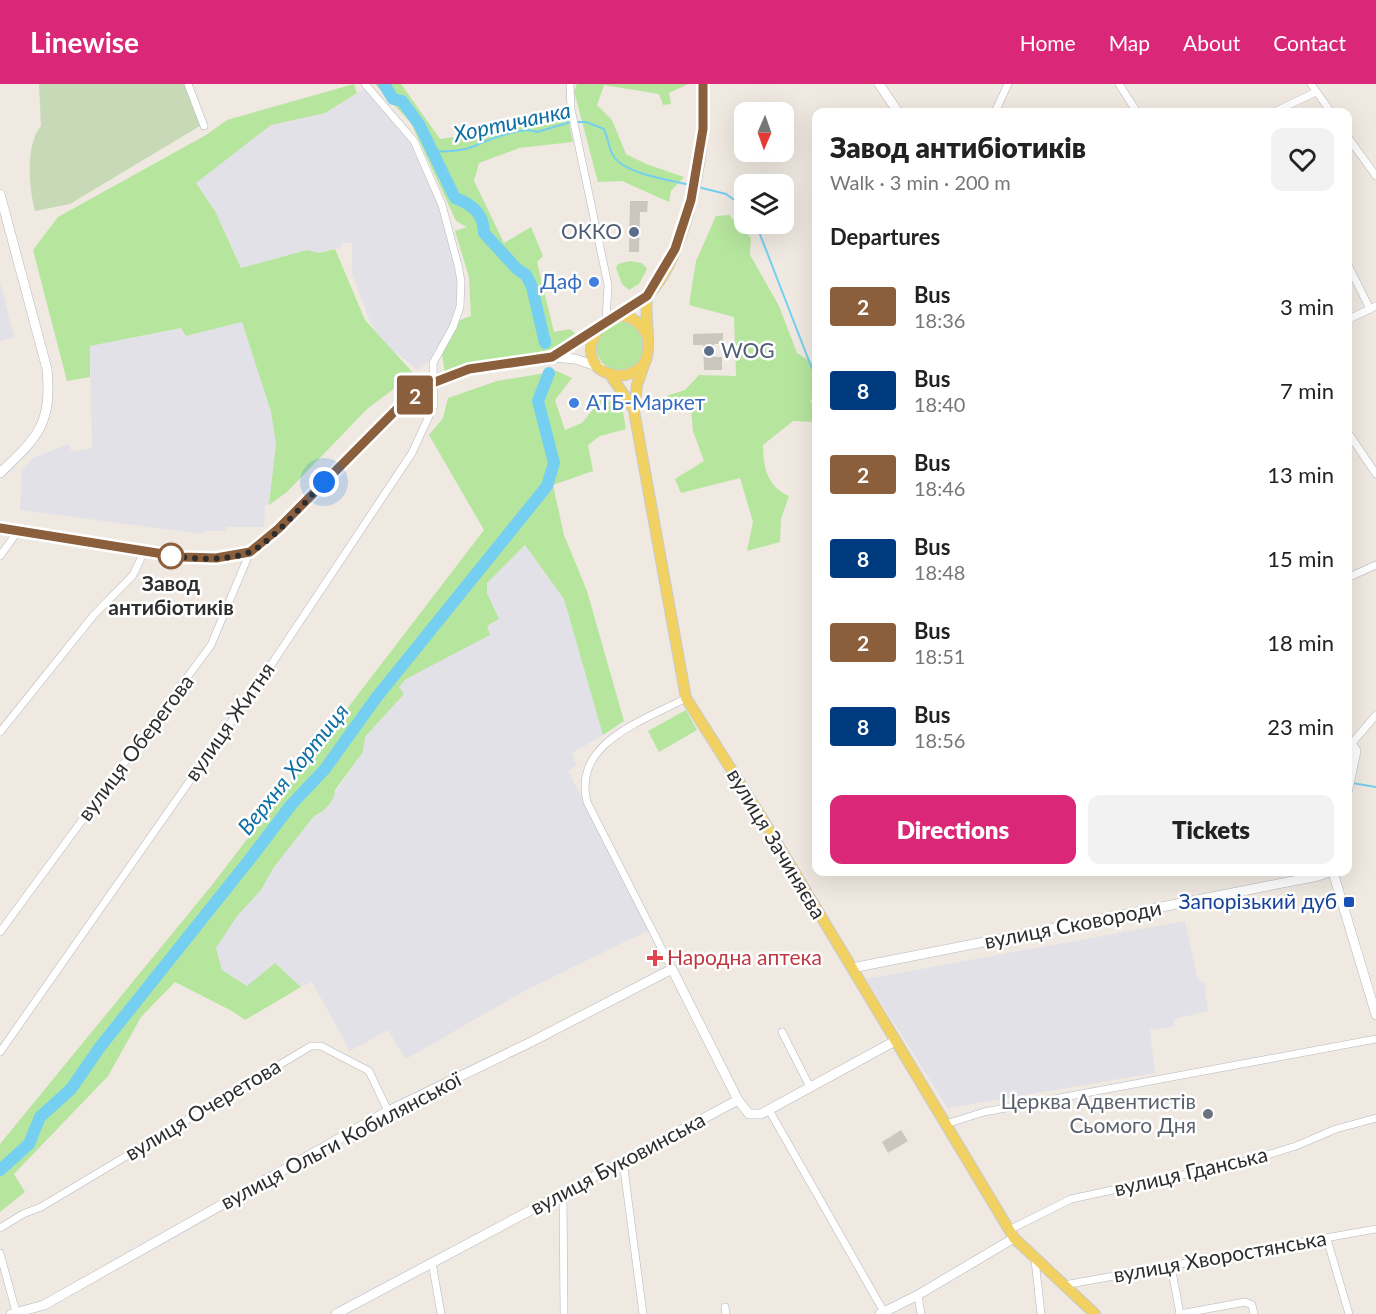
<!DOCTYPE html>
<html lang="en">
<head>
<meta charset="utf-8">
<style>
	body { margin:0; font-family:Lato,sans-serif; background:#f2f2f2; color:#222; height:100vh; display:flex; flex-direction:column; font-size:22px; white-space:nowrap }
	* { box-sizing:border-box; margin:0 }
	p { font-size:20px; color:#767676 }
	.icon { flex:none; width:33px; height:33px; fill:none; stroke:currentColor; stroke-width:2; stroke-linecap:round; stroke-linejoin:round }
	.map { position:relative; flex:1; overflow:hidden }
	.details { position:absolute; left:812px; top:24px; width:540px; height:768px; display:flex; flex-direction:column; background:#fff; border-radius:12px; box-shadow:0 6px 24px #0002 }
	.details>* { flex:none }
	.badge { padding:0 12px; border-radius:4px; font-size:21px; line-height:39px }
	.needle { width:39px; rotate:182deg }
	.fabs { position:absolute; left:734px; top:18px; display:grid; gap:12px }
	.fabs a { display:grid; place-items:center; width:60px; height:60px; border-radius:12px; background:#fff; box-shadow:0 6px 24px #0002; font-size:30px }
	.you { position:absolute; width:30px; height:30px; margin:-15px; border:4px solid #fff; border-radius:50%; background:#1a73e8; box-shadow:0 0 0 9px #1a73e833 }
	.map>.badge { position:absolute; translate:-50% -50%; box-shadow:0 0 0 3px #fff }
	h2 { padding:0 18px; font-size:22px; line-height:54px }
	.round { display:grid; place-items:center; flex:none; width:63px; height:63px; border-radius:12px; background:#f2f2f2 }
	.head { display:flex; align-items:center; justify-content:space-between; height:102px; padding:0 18px }
	h1 { font-size:28px; font-weight:800; line-height:45px }
	.action { display:flex; gap:12px; margin-top:auto; padding:12px 18px }
	.action a { flex:1; height:69px; border-radius:12px; background:#db2777; color:#fff; font-size:24px; font-weight:800; line-height:69px; text-align:center }
	.action a+a { background:#f2f2f2; color:#222 }
	ul { padding:0; list-style:none }
	li { display:flex; align-items:center; gap:18px; height:84px; padding:0 18px }
	li div { flex:1 }
	li b { display:block; font-size:22px }
	li em { font-style:normal }
	li .badge { min-width:66px; font-weight:700; text-align:center }
	header { display:flex; align-items:center; gap:36px; box-sizing:border-box; height:84px; padding:0 30px; background:#db2777; color:#fff }
	header strong { font-size:28px }
	nav { display:flex; gap:33px; margin-inline-start:auto; font-size:21px }
	.map>svg:first-child { display:block }
</style>
</head>
<body>
<header>
<strong>Linewise</strong>
<nav><a>Home</a><a>Map</a><a>About</a><a>Contact</a></nav>
</header>
<div class="map">
<svg width="1376" height="1230" viewBox="0 0 1376 1230">
	<rect width="100%" height="100%" fill="#efe9e1"/>
	<g fill="#e3e1e8">
		<polygon points="369,2 416,54 442,121 458,181 460,223 434,274 418,286 385,260 371,240 352,189 352,159 342,159 341,163 319,169 307,166 241,184 215,127 196,99 271,41 325,29"/>
		<polygon points="0,197 14,253 0,257"/>
		<polygon points="242,238 271,328 276,360 269,421 265,421 264,443 227,443 226,447 203,447 203,450 20,426 22,386 33,374 69,360 72,368 92,364 90,262 182,244 186,251"/>
		<polygon points="525,461 564,515 603,651 572,669 577,681 568,687 649,846 526,906 406,975 388,946 350,967 312,898 301,903 275,879 248,902 222,886 216,864 237,832 261,806 274,783 314,732 321,729 363,668 365,653 404,610 398,603 406,595 499,535 487,509 487,499"/>
		<polygon points="1185,837 1197,894 1204,899 1208,927 1174,935 1174,942 1150,946 1155,989 948,1024 866,895"/>
	</g>
	<g fill="#b6e59e">
		<polygon points="354,0 357,9 325,29 271,41 196,99 215,127 241,184 307,166 319,169 335,165 365,236 414,290 368,324 287,408 269,421 276,360 271,328 242,238 186,252 181,244 90,262 90,293 67,297 33,166 58,133 206,51 227,36"/>
		<polygon points="375,0 401,0 440,55 469,51 566,25 573,58 519,64 479,79 474,97 504,159 531,143 543,172 537,178 554,248 570,245 578,252 553,265 445,289 441,264 455,238 471,232 469,193 455,147 467,143 456,137 411,39"/>
		<polygon points="577,0 688,0 669,9 671,20 663,21 659,10 604,1 597,21 612,36 626,70 646,80 684,93 671,107 669,118 622,97 598,98 574,7"/>
		<path d="M729,131L751,154L750,171L779,222L797,269L816,281V314L810,316L816,324V340L814,338L793,337L763,361C763,382 767,403 789,412L781,435L780,458L747,467L753,438L740,394L681,409L675,395L704,377L693,347L691,324L653,329V322L669,311L685,306L699,291L736,292L734,233L689,221L696,177L716,132Z"/>
		<polygon points="630,177 642,179 647,185 639,200 629,206 622,200 616,184 618,180"/>
		<circle cx="620" cy="262" r="24"/>
		<path d="M557,287L572,294L555,316L565,346L582,339L604,312L623,328L626,345L600,352L588,361L593,387L553,401L564,451L587,507L624,637L603,651L564,515L525,461L487,499V509L499,535L487,542L490,551L406,595L399,603L404,610L365,653L363,668L335,706C335,717 324,728 314,732L274,783L261,806L237,832L216,864L222,886L247,902L275,879L301,903L245,936L232,927L175,898L141,933L108,992L14,1090L25,1108L0,1128V1060L212,801L484,446L429,351L443,334L448,314L497,297Z"/>
		<polygon points="686,626 697,646 659,668 648,647"/>
	</g>
	<path fill="#c8d9b8" d="M39,0H184L200,42L70,120L35,127C29,103 25,61 41,42Z"/>
	<g fill="none" stroke-linecap="round" stroke-linejoin="round">
		<g stroke="#75cff0" stroke-width="2">
			<path d="M577,38H586L604,45C608,54 609,66 614,73C626,90 670,96 690,101"/>
			<path d="M433,67C442,68 460,67 469,64C485,58 521,41 537,48L571,38"/>
			<polyline points="698,103 726,110 744,123"/>
			<polyline points="756,140 816,295"/>
			<polyline points="1352,699 1376,703"/>
		</g>
		<g stroke="#75cff0" stroke-width="12">
			<path d="M384,0L393,15L402,17L419,40L455,114C472,120 484,130 484,149L517,185L526,191L532,203L545,259V256"/>
			<polyline points="0,1086 29,1060 40,1033 71,1005 100,963 250,775 291,721 325,685 376,614 547,402 554,379 538,317 549,289"/>
		</g>
	</g>
	<g fill="#cbc7bf">
		<polygon points="630,117 648,117 647,128 640,128 639,168 629,168"/>
		<polygon points="723,249 723,260 714,260 714,273 722,273 722,286 704,286 703,261 693,261 693,250"/>
		<polygon points="901,1046 908,1057 888,1069 882,1058"/>
	</g>
	<g fill="none" stroke-linecap="round" stroke-linejoin="round">
		<defs>
			<g id="minor">
				<polyline points="188,0 204,42"/>
				<polyline points="570,0 571,25 608,201 606,237"/>
				<polyline points="1119,0 1137,28"/>
				<polyline points="1311,0 1331,28"/>
				<polyline points="995,28 1008,0"/>
				<polyline points="1274,28 1316,8"/>
				<polyline points="1347,52 1376,92"/>
				<polyline points="1347,179 1370,225"/>
				<polyline points="1347,236 1376,222"/>
				<polyline points="1347,347 1376,390"/>
				<polyline points="0,472 18,447"/>
				<polyline points="1347,494 1376,481"/>
				<polyline points="0,648 93,532 133,491 144,468"/>
				<polyline points="1352,659 1376,631"/>
				<polyline points="0,848 211,561 250,468"/>
				<path d="M672,885L587,718C572,658 644,637 686,614"/>
				<polyline points="782,948 810,1003"/>
				<polyline points="0,968 273,578 412,369 434,321 433,279 453,243 460,223 461,197 458,181 442,121 414,57 365,0"/>
				<polyline points="769,1026 884,1228"/>
				<polyline points="946,1040 984,1028 1376,955"/>
				<polyline points="623,1077 643,1230"/>
				<polyline points="563,1109 564,1230"/>
				<polyline points="0,1144 23,1130 41,1123 311,962 321,962 369,987 388,1027"/>
				<polyline points="1009,1146 1071,1115 1251,1076 1296,1062 1336,1045 1376,1034"/>
				<polyline points="1327,1155 1349,1230"/>
				<polyline points="0,1169 16,1228"/>
				<polyline points="1035,1176 1041,1230"/>
				<polyline points="432,1178 441,1230"/>
				<polyline points="1171,1182 1180,1230"/>
				<polyline points="1064,1201 1376,1145"/>
				<polyline points="918,1211 921,1230"/>
				<polyline points="725,1223 726,1230"/>
				<polyline points="1180,1230 1245,1218 1252,1221 1254,1230"/>
			</g>
			<g id="tertiary">
				<polyline points="879,0 898,28"/>
				<path d="M0,110L47,285C52,340 38,353 0,389"/>
				<polyline points="552,273 597,244"/>
				<polyline points="0,444 182,473 216,474 250,468 278,445 402,320 435,298 469,285 552,273 575,275 600,283"/>
				<polyline points="1347,653 1356,667 1347,709"/>
				<polyline points="1333,788 1376,931"/>
				<polyline points="852,884 1318,792 1329,788"/>
				<polyline points="11,1230 44,1221 388,1027 531,958 672,885 738,1016"/>
				<polyline points="336,1230 738,1016 749,1030 761,1030 895,957"/>
				<polyline points="880,1230 918,1211 1014,1154"/>
			</g>
			<g id="primary">
				<path d="M647,212C644,231 653,267 644,280C637,288 626,293 615,291C558,281 616,195 647,251"/>
				<path d="M606,237C619,229 635,223 646,213C688,174 709,55 703,0"/>
				<polyline points="646,275 637,301 634,327 686,614 762,734 1014,1154 1095,1230"/>
				<polyline points="609,289 633,324"/>
			</g>
		</defs>
		<use href="#minor" stroke="#b4b7c1" stroke-width="8"/>
		<use href="#tertiary" stroke="#b4b7c1" stroke-width="10"/>
		<use href="#primary" stroke="#c9c9c9" stroke-width="12"/>
		<use href="#minor" stroke="#fff" stroke-width="7"/>
		<use href="#tertiary" stroke="#fff" stroke-width="9"/>
		<use href="#primary" stroke="#f2d163" stroke-width="10"/>
	</g>
	<g fill="none" stroke-linecap="round" stroke-linejoin="round">
		<defs>
			<polyline id="line" points="0,444 182,473 216,474 250,468 278,445 402,320 435,298 469,285 552,273 647,212 675,165 691,116 703,45 703,0"/>
		</defs>
		<use href="#line" stroke="#fff" stroke-width="14"/>
		<use href="#line" stroke="#8b5e3c" stroke-width="9"/>
		<path stroke="#2e2e2e" stroke-width="6" stroke-dasharray="0 10.8" d="M171,472L167,471C192,475 225,478 250,468C271,459 307,416 324,398"/>
	</g>
	<g fill="#5c6f8a" stroke="#fff" stroke-width="2">
		<circle cx="634" cy="148" r="6"/>
		<circle cx="709" cy="267" r="6"/>
	</g>
	<g fill="#3f7fe0" stroke="#fff" stroke-width="2">
		<circle cx="594" cy="198" r="6"/>
		<circle cx="574" cy="319" r="6"/>
	</g>
	<circle fill="#fff" stroke="#8b5e3c" stroke-width="3" cx="171" cy="472" r="12"/>
	<rect fill="#1a4fb4" stroke="#fff" stroke-width="2" x="1343" y="812" width="12" height="12" rx="3"/>
	<path fill="#e0444e" stroke="#fff" stroke-width="2" d="M652 865h6v6h6v6h-6v6h-6v-6h-6v-6h6z"/>
	<circle fill="#6b7280" stroke="#fff" stroke-width="2" cx="1208" cy="1030" r="6"/>
	<g text-anchor="middle" stroke-width="5" stroke-linejoin="round" paint-order="stroke">
		<g font-size="21" fill="#4e5e75" stroke="#fff" text-anchor="end">
			<text x="622" y="155">ОККО</text>
			<text x="721" y="274" text-anchor="start">WOG</text>
		</g>
		<g font-size="21" fill="#366cbe" stroke="#fff" text-anchor="end">
			<text x="582" y="205">Даф</text>
			<text x="586" y="326" text-anchor="start">АТБ-Маркет</text>
		</g>
		<g font-size="21" font-weight="bold" fill="#2e2e2e" stroke="#fff">
			<text x="171" y="507">Завод<tspan x="171" dy="24">антибіотиків</tspan></text>
		</g>
		<g font-size="21" fill="#2e2e2e" stroke="#fff">
			<text transform="translate(230 638) rotate(-55)" y="7">вулиця Житня</text>
			<text transform="translate(136 664) rotate(-53)" y="7">вулиця Оберегова</text>
			<text transform="translate(776 760) rotate(59)" y="7">вулиця Зачиняєва</text>
			<text transform="translate(1073 841) rotate(-11)" y="7">вулиця Сковороди</text>
			<text transform="translate(203 1026) rotate(-31)" y="7">вулиця Очеретова</text>
			<text transform="translate(341 1057) rotate(-28)" y="7">вулиця Ольги Кобилянської</text>
			<text transform="translate(618 1080) rotate(-28)" y="7">вулиця Буковинська</text>
			<text transform="translate(1191 1088) rotate(-13)" y="7">вулиця Гданська</text>
			<text transform="translate(1220 1173) rotate(-10)" y="7">вулиця Хворостянська</text>
		</g>
		<g font-size="21" fill="#164399" stroke="#fff" text-anchor="end">
			<text x="1337" y="825">Запорізький дуб</text>
		</g>
		<g font-size="21" fill="#be3a42" stroke="#fff" text-anchor="start">
			<text x="667" y="881">Народна аптека</text>
		</g>
		<g font-size="21" fill="#5b616d" stroke="#fff" text-anchor="end">
			<text x="1196" y="1025">Церква Адвентистів<tspan x="1196" dy="24">Сьомого Дня</tspan></text>
		</g>
		<g font-size="22" font-style="italic" fill="#0d6fa3" stroke="#fff">
			<text transform="translate(512 38) rotate(-12)" y="8">Хортичанка</text>
			<text transform="translate(293 685) rotate(-51)" y="8">Верхня Хортиця</text>
		</g>
	</g>
</svg>
<div class="fabs">
<a><svg class="needle" viewBox="-14 -14 28 28"><path d="M0-13l5 13h-10z" fill="#e53935"/><path d="M0 13l5-13h-10z" fill="#767676"/></svg></a>
<a><svg class="icon" aria-label="layers" viewBox="0 0 24 24"><path d="M12 4l9 5-9 5-9-5zM3 14l9 5 9-5"/></svg></a>
</div>
<div class="you" style="left:324px;top:398px"></div>
<b class="badge" style="left:415px;top:311px;background:#8b5e3c;color:#fff">2</b>
<section class="details">
<div class="head"><div><h1>Завод антибіотиків</h1><p>Walk · 3 min · 200 m</p></div><a class="round"><svg class="icon" aria-label="heart" viewBox="0 0 24 24"><path d="M12 20l-8-8c-3-5 5-10 8-4 3-6 11-1 8 4z"/></svg></a></div>
<h2>Departures</h2>
<ul>
<li><span class="badge" style="background:#8b5e3c;color:#fff">2</span><div><b>Bus</b><p>18:36</p></div><em>3 min</em></li>
<li><span class="badge" style="background:#003b80;color:#fff">8</span><div><b>Bus</b><p>18:40</p></div><em>7 min</em></li>
<li><span class="badge" style="background:#8b5e3c;color:#fff">2</span><div><b>Bus</b><p>18:46</p></div><em>13 min</em></li>
<li><span class="badge" style="background:#003b80;color:#fff">8</span><div><b>Bus</b><p>18:48</p></div><em>15 min</em></li>
<li><span class="badge" style="background:#8b5e3c;color:#fff">2</span><div><b>Bus</b><p>18:51</p></div><em>18 min</em></li>
<li><span class="badge" style="background:#003b80;color:#fff">8</span><div><b>Bus</b><p>18:56</p></div><em>23 min</em></li>
</ul>
<div class="action"><a>Directions</a><a>Tickets</a></div>
</section>
</div>
</body>
</html>
